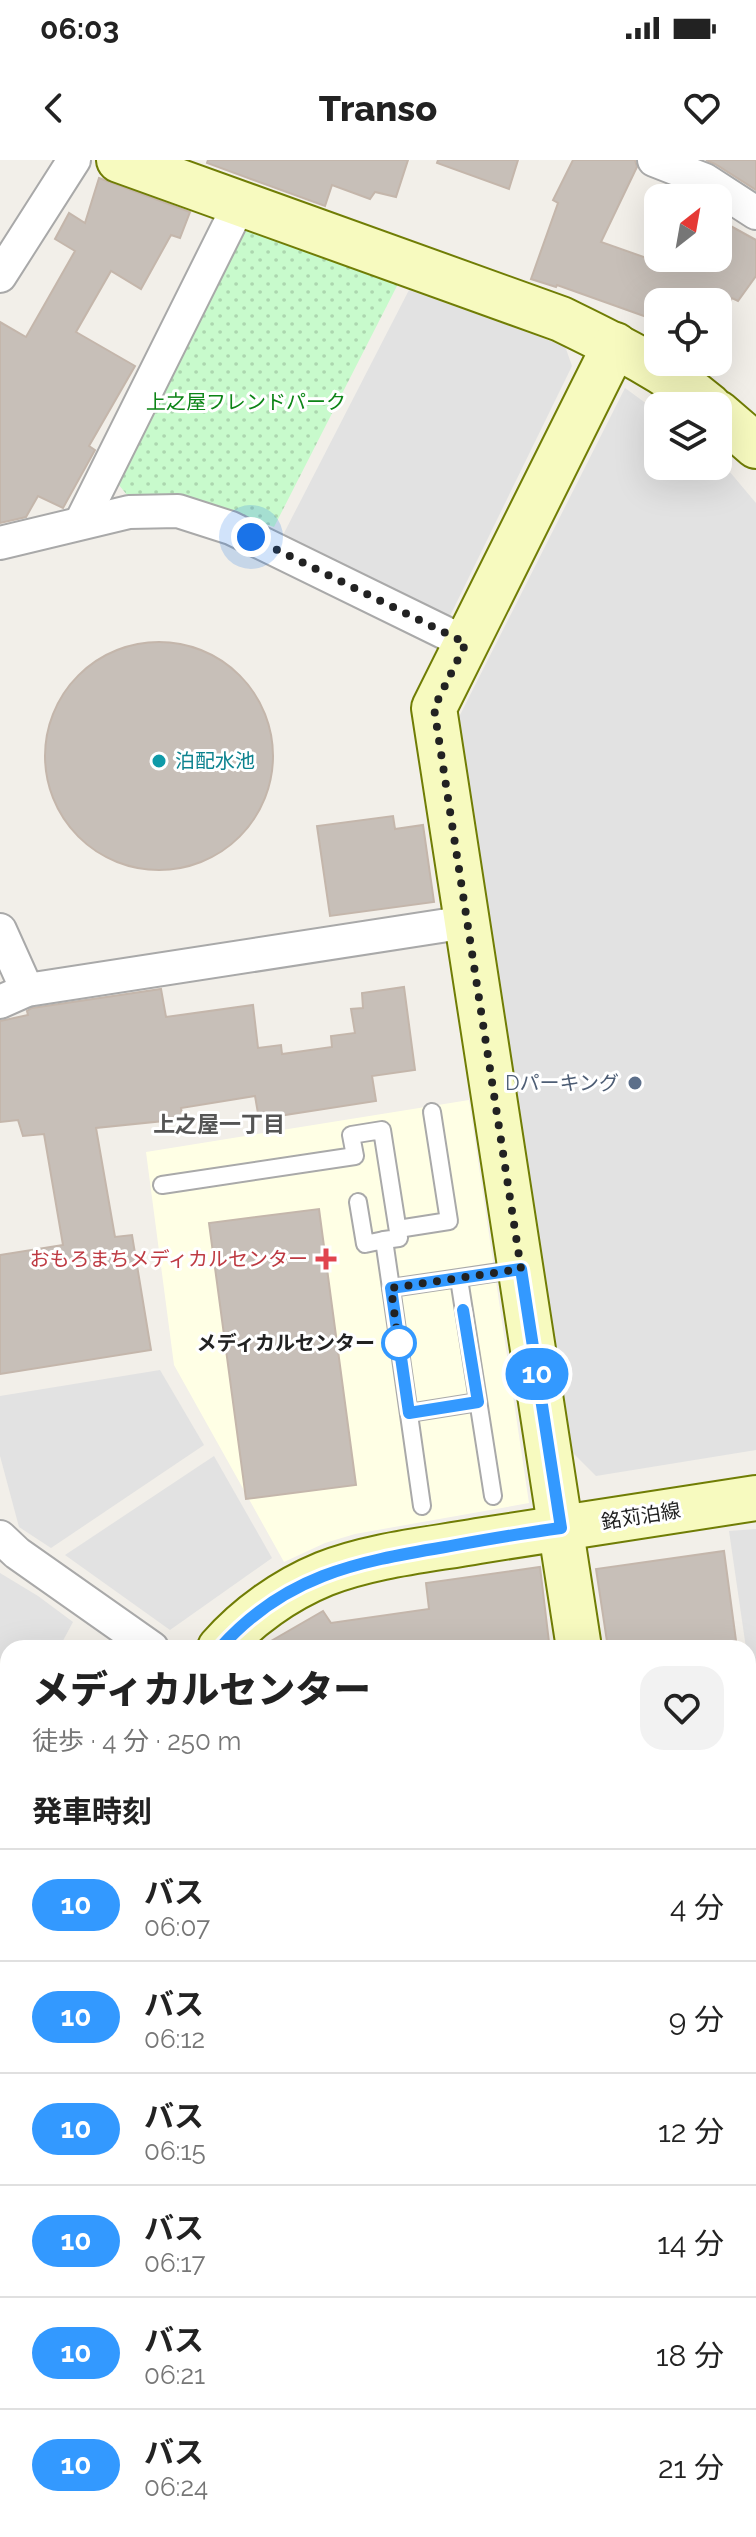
<!DOCTYPE html>
<html lang="ja">
<head>
<meta charset="utf-8">
<style>
	body { margin:0; font-family:Raleway,"Noto Sans JP",sans-serif; background:#f2f2f2; color:#222; height:100vh; display:flex; flex-direction:column; font-size:30px; white-space:nowrap }
	* { box-sizing:border-box; margin:0 }
	p { font-size:26px; color:#767676 }
	.icon { flex:none; width:44px; height:44px; fill:none; stroke:currentColor; stroke-width:2; stroke-linecap:round; stroke-linejoin:round }
	.map { position:relative; flex:1; overflow:hidden }
	.side { position:absolute; left:0px; top:1480px; width:756px; height:898px; display:flex; flex-direction:column; background:#fff; border-radius:24px 24px 0 0; box-shadow:0 8px 32px #0002 }
	.side>* { flex:none }
	.badge { padding:0 16px; border-radius:26px; font-size:28px; line-height:52px }
	.needle { width:52px; rotate:31deg }
	.fabs { position:absolute; left:644px; top:24px; display:grid; gap:16px }
	.fabs a { display:grid; place-items:center; width:88px; height:88px; border-radius:16px; background:#fff; box-shadow:0 8px 32px #0002; font-size:40px }
	.you { position:absolute; width:40px; height:40px; margin:-20px; border:6px solid #fff; border-radius:50%; background:#1a73e8; box-shadow:0 0 0 12px #1a73e833 }
	.map>.badge { position:absolute; translate:-50% -50%; box-shadow:0 0 0 4px #fff }
	h2 { padding:0 32px; font-size:30px; line-height:72px }
	.round { display:grid; place-items:center; flex:none; width:84px; height:84px; border-radius:24px; background:#f2f2f2 }
	.overview { display:flex; align-items:center; justify-content:space-between; height:136px; padding:0 32px }
	h1 { font-size:38px; font-weight:800; line-height:60px }
	ul { padding:0; list-style:none }
	li { display:flex; align-items:center; gap:24px; height:112px; padding:0 32px; border-top:2px solid #e0e0e0 }
	li div { flex:1 }
	li b { display:block; font-size:30px }
	li em { font-style:normal }
	li .badge { min-width:88px; font-weight:700; text-align:center }
	.status { display:flex; justify-content:space-between; align-items:center; height:56px; padding:0 40px; background:#fff; direction:ltr }
	.status svg { height:22px; fill:currentColor }
	header { display:flex; justify-content:space-between; align-items:center; height:104px; padding:0 32px; background:#fff; font-size:36px; font-weight:800 }
	.map>svg:first-child { display:block }
</style>
</head>
<body>
<div class="status"><b>06:03</b><svg viewBox="0 0 49 12"><path d="M0 12V9h3v3zM5 12V6h3v6zM10 12V3h3v9zM15 12V0h3v12zM26 1h20v11H26zM47 4h2v5h-2z"/></svg></div>
<header><svg class="icon" aria-label="back" viewBox="0 0 24 24"><path d="M15 5l-7 7 7 7"/></svg>Transo<svg class="icon" aria-label="heart" viewBox="0 0 24 24"><path d="M12 20l-8-8c-3-5 5-10 8-4 3-6 11-1 8 4z"/></svg></header>
<div class="map">
<svg width="756" height="2377" viewBox="0 0 756 2377">
	<defs>
		<pattern id="park-dots" width="8" height="8" patternUnits="userSpaceOnUse" patternTransform="scale(2)"><rect width="8" height="8" fill="#c8facc"/><path d="M2 2h.1M6 6h.1" fill="none" stroke="#acd6af" stroke-width="1.8" stroke-linecap="round"/></pattern>
	</defs>
	<rect width="100%" height="100%" fill="#f2efe9"/>
	<polygon fill="#ffffe5" points="469,940 529,1343 355,1374 325,1383 284,1402 174,1205 146,992"/>
	<g fill="url(#park-dots)">
		<polygon points="246,67 400,120 274,367 197,340 166,335 132,341 114,319"/>
		<polygon points="756,2033 756,2205 748,2206 748,2034"/>
		<polygon points="477,2370 696,2370 697,2377 477,2377"/>
	</g>
	<g fill="#e2e2e2">
		<polygon points="409,130 565,186 572,206 449,458 282,377"/>
		<polygon points="625,228 658,252 658,306 718,306 718,298 756,343 756,1290 596,1316 569,1289 459,557"/>
		<polygon points="160,1210 204,1285 51,1388 19,1367 0,1296 0,1236"/>
		<polygon points="214,1296 272,1398 170,1470 65,1395"/>
		<polygon points="756,1369 756,1557 729,1371"/>
		<polygon points="0,1413 38,1436 73,1462 59,1488 8,1488 8,1503 0,1499"/>
	</g>
	<g fill="#c7bfb8" stroke="#c4b6ab" stroke-width="2">
		<polygon points="208,0 408,0 396,37 375,32 370,39 332,25 325,46 207,3"/>
		<polygon points="438,0 518,0 509,29 437,3"/>
		<polygon points="573,0 635,0 637,7 601,82 675,108 680,98 718,98 718,59 756,80 756,116 738,141 732,138 730,142 658,142 658,161 557,125 556,127 531,119 558,43 553,40"/>
		<polygon points="706,0 756,0 756,30 715,4"/>
		<polygon points="99,18 190,52 180,78 171,75 141,129 111,111 76,172 135,206 89,286 95,290 63,348 38,336 26,357 0,363 0,162 26,177 75,91 55,79 69,53 85,63"/>
		<circle cx="159" cy="596" r="114"/>
		<polygon points="393,656 395,669 423,665 434,742 330,756 317,666"/>
		<polygon points="404,827 415,910 372,916 376,941 259,959 255,936 181,948 183,959 96,968 115,1077 132,1075 151,1190 0,1214 0,1095 63,1085 44,974 23,976 18,960 0,962 0,861 28,855 27,851 32,848 161,829 166,857 253,845 258,888 281,885 282,894 332,887 331,876 355,873 351,849 363,848 362,833"/>
		<polygon points="319,1049 356,1325 246,1339 209,1063"/>
		<polygon points="724,1391 737,1488 608,1488 596,1409"/>
		<polygon points="540,1407 549,1482 494,1488 259,1488 323,1451 331,1463 429,1449 426,1423"/>
	</g>
	<g fill="none" stroke-linecap="round" stroke-linejoin="round">
		<defs>
			<g id="lane">
				<polyline points="162,1025 355,996 351,975 382,970 399,1078 384,1080"/>
				<polyline points="358,1042 365,1084 384,1080 391,1128"/>
				<polyline points="398,1069 449,1061 432,952"/>
				<polyline points="459,1119 493,1336"/>
				<polyline points="409,1253 478,1242"/>
				<polyline points="422,1346 391,1128 520,1109"/>
			</g>
			<g id="street">
				<polyline points="654,0 705,20 756,53"/>
				<polyline points="0,116 74,0"/>
				<polyline points="81,362 240,43"/>
				<polyline points="0,383 129,352 178,351 231,368 466,483"/>
				<polyline points="0,770 27,830"/>
				<polyline points="0,842 27,830 467,762"/>
				<polyline points="0,1377 17,1393 152,1488"/>
				<polyline points="748,2019 756,2017"/>
				<polyline points="748,2095 756,2094"/>
				<polyline points="748,2222 756,2221"/>
				<polyline points="215,2377 215,2370"/>
				<polyline points="376,2377 376,2370"/>
				<polyline points="468,2377 468,2370"/>
			</g>
			<g id="secondary">
				<path d="M119,0L561,159C612,184 665,209 709,246"/>
				<polyline points="718,253 756,286"/>
				<path d="M220,1488C247,1457 285,1430 324,1414C373,1395 427,1390 478,1381C571,1366 663,1353 756,1338"/>
				<polyline points="579,1488 434,548 615,185"/>
				<polyline points="0,2338 8,2325"/>
				<polyline points="716,2370 717,2377"/>
			</g>
		</defs>
		<use href="#lane" stroke="#a9a9a9" stroke-width="20"/>
		<use href="#street" stroke="#a9a9a9" stroke-width="36"/>
		<use href="#secondary" stroke="#707d05" stroke-width="48"/>
		<use href="#lane" stroke="#fff" stroke-width="16"/>
		<use href="#street" stroke="#fff" stroke-width="32"/>
		<use href="#secondary" stroke="#f7fabf" stroke-width="44"/>
	</g>
	<g fill="none" stroke-linecap="round" stroke-linejoin="round">
		<defs>
			<path id="line" d="M220,1488C284,1416 355,1402 445,1387C484,1380 522,1373 561,1368L521,1109L391,1128L409,1253L478,1242L463,1150"/>
		</defs>
		<use href="#line" stroke="#fff" stroke-width="18"/>
		<use href="#line" stroke="#39f" stroke-width="12"/>
		<polyline stroke="#222" stroke-width="8" stroke-dasharray="0 14.4" points="251,377 466,483 434,548 521,1109 391,1128 399,1188 399,1183"/>
	</g>
	<circle fill="#0f9aa8" stroke="#fff" stroke-width="3" cx="159" cy="601" r="8"/>
	<circle fill="#5c6f8a" stroke="#fff" stroke-width="3" cx="635" cy="923" r="8"/>
	<path fill="#e0444e" stroke="#fff" stroke-width="3" d="M322 1087h8v8h8v8h-8v8h-8v-8h-8v-8h8z"/>
	<circle fill="#fff" stroke="#39f" stroke-width="4" cx="399" cy="1183" r="16"/>
	<g text-anchor="middle" stroke-width="6" stroke-linejoin="round" paint-order="stroke">
		<g font-size="20" fill="#0c8416" stroke="#fff">
			<text x="246" y="249">上之屋フレンドパーク</text>
		</g>
		<g font-size="20" fill="#0d838f" stroke="#fff" text-anchor="start">
			<text x="175" y="608">泊配水池</text>
		</g>
		<g font-size="20" fill="#4e5e75" stroke="#fff" text-anchor="end">
			<text x="619" y="930">Dパーキング</text>
		</g>
		<g font-size="20" fill="#be3a42" stroke="#fff" text-anchor="end">
			<text x="308" y="1106">おもろまちメディカルセンター</text>
		</g>
		<g font-size="20" font-weight="bold" fill="#222" stroke="#fff" text-anchor="end">
			<text x="375" y="1190">メディカルセンター</text>
		</g>
		<g font-size="20" fill="#222" stroke="#fff">
			<text transform="translate(641 1356) rotate(-9)" y="7">銘苅泊線</text>
		</g>
		<g font-size="22" font-weight="bold" fill="#555" stroke="#fff">
			<text x="219" y="972">上之屋一丁目</text>
		</g>
	</g>
</svg>
<div class="fabs">
<a><svg class="needle" viewBox="-14 -14 28 28"><path d="M0-13l5 13h-10z" fill="#e53935"/><path d="M0 13l5-13h-10z" fill="#767676"/></svg></a>
<a><svg class="icon" aria-label="locate" viewBox="0 0 24 24"><circle cx="12" cy="12" r="6"/><path d="M12 2v4M12 18v4M2 12h4M18 12h4"/></svg></a>
<a><svg class="icon" aria-label="layers" viewBox="0 0 24 24"><path d="M12 4l9 5-9 5-9-5zM3 14l9 5 9-5"/></svg></a>
</div>
<div class="you" style="left:251px;top:377px"></div>
<b class="badge" style="left:537px;top:1214px;background:#39f;color:#fff">10</b>
<section class="side">
<div class="overview"><div><h1>メディカルセンター</h1><p>徒歩 · 4 分 · 250 m</p></div><a class="round"><svg class="icon" aria-label="heart" viewBox="0 0 24 24"><path d="M12 20l-8-8c-3-5 5-10 8-4 3-6 11-1 8 4z"/></svg></a></div>
<h2>発車時刻</h2>
<ul>
<li><span class="badge" style="background:#39f;color:#fff">10</span><div><b>バス</b><p>06:07</p></div><em>4 分</em></li>
<li><span class="badge" style="background:#39f;color:#fff">10</span><div><b>バス</b><p>06:12</p></div><em>9 分</em></li>
<li><span class="badge" style="background:#39f;color:#fff">10</span><div><b>バス</b><p>06:15</p></div><em>12 分</em></li>
<li><span class="badge" style="background:#39f;color:#fff">10</span><div><b>バス</b><p>06:17</p></div><em>14 分</em></li>
<li><span class="badge" style="background:#39f;color:#fff">10</span><div><b>バス</b><p>06:21</p></div><em>18 分</em></li>
<li><span class="badge" style="background:#39f;color:#fff">10</span><div><b>バス</b><p>06:24</p></div><em>21 分</em></li>
</ul>
</section>
</div>
</body>
</html>
